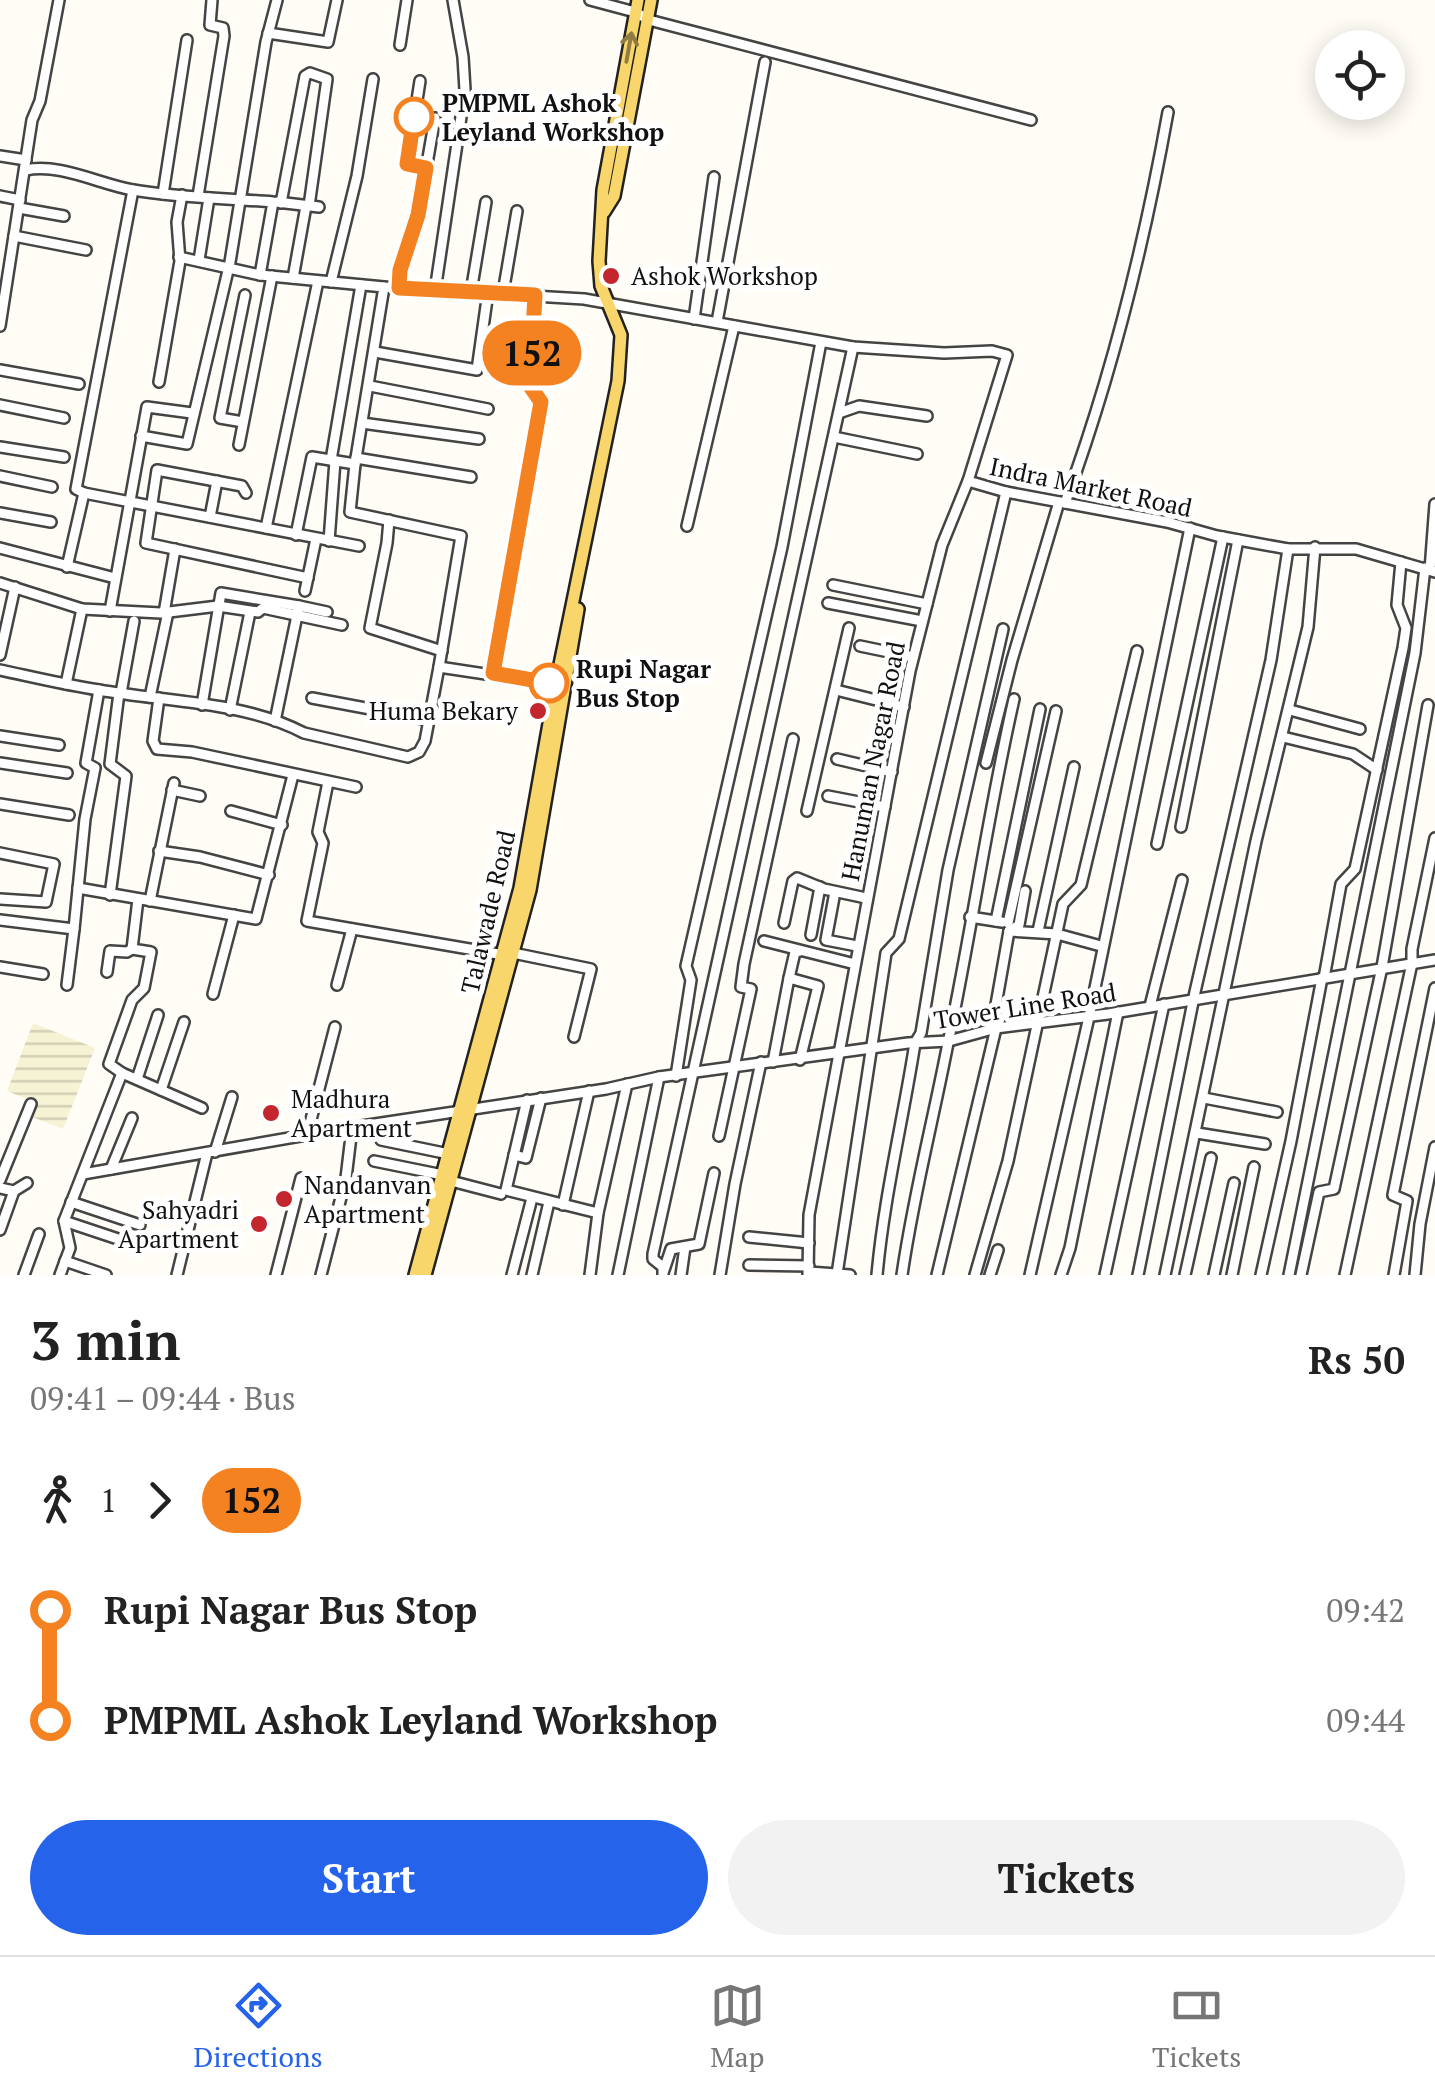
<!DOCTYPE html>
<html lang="en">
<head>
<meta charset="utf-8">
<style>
	body { margin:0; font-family:"PT Serif",serif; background:#f2f2f2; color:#222; height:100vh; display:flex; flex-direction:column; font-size:38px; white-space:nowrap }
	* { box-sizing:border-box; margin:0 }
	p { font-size:32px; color:#767676 }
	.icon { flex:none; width:55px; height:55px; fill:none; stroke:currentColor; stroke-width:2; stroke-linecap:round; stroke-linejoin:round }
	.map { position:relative; height:1275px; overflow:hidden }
	.panel { display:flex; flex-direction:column; background:#fff; flex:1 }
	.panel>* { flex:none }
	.badge { padding:0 20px; border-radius:32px; font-size:35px; line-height:65px }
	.tools { position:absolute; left:1315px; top:30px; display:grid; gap:20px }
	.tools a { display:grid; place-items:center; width:90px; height:90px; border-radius:50%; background:#fff; box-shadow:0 5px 25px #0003; font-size:50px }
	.map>.badge { position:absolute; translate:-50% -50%; box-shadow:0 0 0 5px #fff }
	.legs { display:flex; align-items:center; gap:15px; height:110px; padding:0 30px; font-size:32px }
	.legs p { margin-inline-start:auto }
	.headline { display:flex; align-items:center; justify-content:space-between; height:170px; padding:0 30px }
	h1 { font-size:55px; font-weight:700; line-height:75px }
	.primary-button { display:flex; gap:20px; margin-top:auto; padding:20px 30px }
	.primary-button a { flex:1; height:115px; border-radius:60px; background:#2563eb; color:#fff; font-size:40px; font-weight:700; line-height:115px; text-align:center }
	.primary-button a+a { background:#f2f2f2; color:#222 }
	ul { padding:0 30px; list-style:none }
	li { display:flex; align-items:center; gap:35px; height:110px; font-size:38px }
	li i { display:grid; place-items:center; width:15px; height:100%; margin:0 12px; background:currentColor }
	li i::after { content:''; width:25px; height:25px; margin:-12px; border:8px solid; border-radius:50%; background:#fff }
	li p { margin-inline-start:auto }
	li:first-child i { background:linear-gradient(#0000 50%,currentColor 0) }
	li:last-child i { background:linear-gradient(currentColor 50%,#0000 0) }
	.tabs { display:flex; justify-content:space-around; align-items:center; height:140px; border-top:2px solid #e0e0e0; background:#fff; font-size:28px; color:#767676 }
	.tabs a { display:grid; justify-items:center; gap:5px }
	.tabs .on { color:#2563eb }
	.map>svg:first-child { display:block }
</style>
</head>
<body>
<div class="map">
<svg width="1435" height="1275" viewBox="0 0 1435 1275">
	<defs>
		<pattern id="farmland-rules" width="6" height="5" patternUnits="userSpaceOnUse" patternTransform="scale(2.5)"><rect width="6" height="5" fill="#f6f3d4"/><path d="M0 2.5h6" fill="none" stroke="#d2cfb5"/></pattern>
	</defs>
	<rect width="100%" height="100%" fill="#fffdf5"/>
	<polygon fill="url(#farmland-rules)" points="33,1023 95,1048 63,1129 32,1117 37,1103 7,1091"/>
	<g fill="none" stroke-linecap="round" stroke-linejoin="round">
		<defs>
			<g id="minor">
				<polyline points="590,0 635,12 649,20 1031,120"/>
				<polyline points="268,33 328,42 337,0"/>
				<polyline points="400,45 407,0"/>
				<polyline points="420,81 407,164 426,168"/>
				<polyline points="0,156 26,160"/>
				<path d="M26,170C60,163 99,184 133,190C179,198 226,198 273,202L260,275"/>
				<polyline points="133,190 76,489 84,493 359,546"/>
				<polyline points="163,194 187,40"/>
				<polyline points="0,196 20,200"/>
				<polyline points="198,196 224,36 223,28 210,25 212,0"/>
				<polyline points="277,202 319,207"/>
				<polyline points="281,203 305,76 310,73 327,79 309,206"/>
				<polyline points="19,208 64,216"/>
				<polyline points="14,236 86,250"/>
				<polyline points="179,257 260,275 384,287 584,299 853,347 944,353 992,351 1007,355 968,481 942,545 910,671 809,1215 808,1275"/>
				<polyline points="199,260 209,198"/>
				<polyline points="293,278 306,206"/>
				<polyline points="331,282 357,176 373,79"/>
				<polyline points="384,287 355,464 350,512 461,536 439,667"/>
				<polyline points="399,287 400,270 418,215 435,118"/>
				<polyline points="435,291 465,90 463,57 453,0"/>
				<polyline points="471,292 486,202"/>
				<polyline points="503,293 517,211"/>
				<polyline points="694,319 714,177"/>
				<polyline points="717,322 765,62"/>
				<polyline points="0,326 32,120 40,101 59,0"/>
				<polyline points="375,352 477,370 488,292"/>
				<polyline points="0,370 79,384"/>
				<polyline points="159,382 180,261 177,222 182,195"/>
				<polyline points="370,386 488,409"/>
				<polyline points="0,405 64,418"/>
				<polyline points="839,413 859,406 927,416"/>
				<polyline points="243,422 220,418 245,295"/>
				<polyline points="362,423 479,439"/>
				<polyline points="141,436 187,444 230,262 266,42 277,0"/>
				<polyline points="834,437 917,454"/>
				<polyline points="239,445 272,276"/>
				<polyline points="0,447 64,457"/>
				<polyline points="356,458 471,477"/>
				<polyline points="331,460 361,285"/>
				<polyline points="0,476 52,487"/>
				<polyline points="968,481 1006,492 1167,522 1217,536 1288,549 1356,549 1435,572"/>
				<polyline points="246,493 242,486 157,470 146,543 308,578"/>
				<path d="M1065,503C1112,375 1144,246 1168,112"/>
				<polyline points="0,513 51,522"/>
				<polyline points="210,517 217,481"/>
				<polyline points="389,520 387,543 370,628 442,651"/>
				<polyline points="687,526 734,326"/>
				<polyline points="266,528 318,281"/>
				<polyline points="296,535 312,457 355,464"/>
				<polyline points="329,541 335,461"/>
				<polyline points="0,548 115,578"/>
				<polyline points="67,567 84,493"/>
				<polyline points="1430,570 1435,504"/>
				<polyline points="0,583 82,609 161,613 218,606 258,612 263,608 342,625"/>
				<polyline points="833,585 927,604"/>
				<polyline points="305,591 316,539"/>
				<polyline points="828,603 922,621"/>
				<polyline points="299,606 327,612"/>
				<polyline points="110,611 147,407 192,413"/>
				<polyline points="164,613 175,549"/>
				<polyline points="860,646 913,657"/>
				<polyline points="0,655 15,587"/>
				<path d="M0,670C33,677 66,685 99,690C166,702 243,701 304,733L408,757L419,752L425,741L439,667L558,685"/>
				<polyline points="493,673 541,402 530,386 535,295"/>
				<polyline points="66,684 82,609"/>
				<polyline points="836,690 904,707"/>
				<polyline points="121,693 134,621"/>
				<polyline points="150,697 168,612"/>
				<polyline points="159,698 153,741 157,749 192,752 356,787"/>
				<polyline points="312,698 429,720"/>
				<polyline points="202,705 221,593 299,606 275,721"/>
				<polyline points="230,710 250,612"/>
				<polyline points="1290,710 1360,729"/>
				<polyline points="0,736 59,745"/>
				<polyline points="1283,737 1353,754 1377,770"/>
				<polyline points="837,759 892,772"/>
				<polyline points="0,763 67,773"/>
				<polyline points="986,763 1012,660 1059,502"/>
				<polyline points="328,782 318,832 323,843 307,921 504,955"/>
				<polyline points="172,790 200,796"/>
				<polyline points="828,796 885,807"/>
				<polyline points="0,804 69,815"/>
				<polyline points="231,811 282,825"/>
				<polyline points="807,811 849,628"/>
				<polyline points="1181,827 1238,540"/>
				<polyline points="1157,844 1223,537"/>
				<polyline points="159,851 200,857 269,875"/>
				<polyline points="0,853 54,864 46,902 0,899"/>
				<polyline points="78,888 256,919 293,775"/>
				<polyline points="1025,891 1019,925 1009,931 1057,934 1101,946"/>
				<polyline points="835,892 826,940 857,946"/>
				<polyline points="110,895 126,776 110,764 119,693"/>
				<polyline points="150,901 174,783"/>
				<polyline points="970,917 1002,922"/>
				<polyline points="0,920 74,929 85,819 95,768 86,763 99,690"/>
				<polyline points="996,921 1040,709"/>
				<polyline points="784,923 793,881 797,878 824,889 866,898"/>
				<polyline points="1008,923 1056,711"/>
				<polyline points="1038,931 1074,767"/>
				<polyline points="811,935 820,887"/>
				<polyline points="764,941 855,964"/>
				<polyline points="513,953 591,969 574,1037"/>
				<polyline points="0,967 43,974"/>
				<polyline points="107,972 110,951 127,952 132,949"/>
				<polyline points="789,978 795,952 800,951"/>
				<polyline points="1324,978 1341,884 1355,869 1403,648 1406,628 1397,605 1401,562"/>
				<polyline points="67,985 74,929"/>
				<polyline points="337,985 352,929"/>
				<polyline points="213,994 234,915"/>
				<polyline points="1150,1006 1182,880"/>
				<polyline points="773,1062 789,978 818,986 800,1060"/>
				<polyline points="122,1073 109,1064 132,1000 144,988 151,952 132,949 138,899"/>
				<polyline points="676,1076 691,980 686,966 782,547 821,342"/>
				<polyline points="137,1079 158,1015"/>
				<polyline points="161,1090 184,1022"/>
				<polyline points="1204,1098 1277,1112"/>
				<polyline points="527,1100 506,1190 598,1213"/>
				<polyline points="1197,1133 1265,1144"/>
				<polyline points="307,1135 335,1027"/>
				<polyline points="719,1136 751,989 741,987 744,964 793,739"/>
				<polyline points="381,1140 449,1154"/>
				<polyline points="215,1152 232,1097"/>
				<polyline points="514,1155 526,1158 541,1098"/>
				<polyline points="374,1161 443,1175"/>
				<polyline points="111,1169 132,1118"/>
				<polyline points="83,1174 335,1130 606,1089 659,1077 908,1043 949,1041 996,1028 1108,1014 1435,960"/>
				<polyline points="0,1180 31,1104"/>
				<polyline points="451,1181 501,1194"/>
				<polyline points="0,1188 14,1191 27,1183"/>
				<polyline points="71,1202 140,1225"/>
				<polyline points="563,1205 589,1091"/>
				<polyline points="64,1221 133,1244"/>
				<polyline points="0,1230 14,1191"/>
				<polyline points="749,1237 809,1243"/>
				<polyline points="65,1261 106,1275"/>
				<polyline points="749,1265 809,1266"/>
				<polyline points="664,1270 671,1249 699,1244 714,1173"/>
				<polyline points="809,1272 850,1275"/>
				<polyline points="837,1274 885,960 886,953 899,939 1006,492"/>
				<polyline points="24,1275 39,1234"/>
				<polyline points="60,1275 70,1248 64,1221 122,1073 202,1108"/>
				<polyline points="177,1275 207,1153"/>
				<polyline points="276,1275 301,1178"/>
				<polyline points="321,1275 346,1178 352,1128"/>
				<polyline points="512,1275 532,1198"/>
				<polyline points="532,1275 549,1202"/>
				<polyline points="590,1275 598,1213 627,1084"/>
				<polyline points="618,1275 659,1077"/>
				<polyline points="663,1275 663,1267 653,1259 653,1254 853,347"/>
				<polyline points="681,1275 685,1247"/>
				<polyline points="720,1275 735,1184 761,1062"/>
				<path d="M877,1275C884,1197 903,1120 915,1043L921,1033L948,870L1003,629"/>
				<path d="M902,1275C913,1197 933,1121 948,1043C972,929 988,813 1014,699"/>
				<polyline points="937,1275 996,1028 994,1016 1009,931"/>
				<polyline points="975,1275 1008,1161 1063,904 1081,885 1137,651"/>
				<polyline points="990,1275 998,1250"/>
				<polyline points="1030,1275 1089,1017 1190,528"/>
				<polyline points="1061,1275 1070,1248 1118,1012"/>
				<polyline points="1105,1275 1164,1004"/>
				<polyline points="1138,1275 1195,992 1271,660 1288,549"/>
				<polyline points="1165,1275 1256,841 1308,627 1315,547"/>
				<polyline points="1185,1275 1211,1158"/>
				<polyline points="1214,1275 1234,1183"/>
				<polyline points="1232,1275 1254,1167"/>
				<polyline points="1261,1275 1291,1141 1322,978"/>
				<polyline points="1289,1275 1415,653 1425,568"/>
				<polyline points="1301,1275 1319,1192 1334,1189 1382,967 1428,705"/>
				<polyline points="1345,1275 1412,963 1412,949 1435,838"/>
				<polyline points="1394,1275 1407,1201 1393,1195 1435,988"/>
				<polyline points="1415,1275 1420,1224 1435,1147"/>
			</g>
			<g id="major">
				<polyline points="604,212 614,196 651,0"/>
				<polyline points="415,1275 520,888 556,684 618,381 621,335 601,286 599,261 603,190 638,0"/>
				<polyline points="425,1275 530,890 578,609"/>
			</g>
		</defs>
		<use href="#minor" stroke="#444" stroke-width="14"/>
		<use href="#major" stroke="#222" stroke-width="16"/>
		<use href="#minor" stroke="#fff" stroke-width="9"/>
		<use href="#major" stroke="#f9d66b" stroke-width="11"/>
	</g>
	<defs><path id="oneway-shaft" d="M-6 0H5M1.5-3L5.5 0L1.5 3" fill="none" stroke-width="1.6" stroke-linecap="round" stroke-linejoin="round" transform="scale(2.5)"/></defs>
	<use stroke="#917d42" href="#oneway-shaft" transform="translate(629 47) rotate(-80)"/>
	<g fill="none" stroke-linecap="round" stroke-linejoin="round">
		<defs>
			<polyline id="line-1" points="414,117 407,164 426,168 418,215 400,270 399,288 535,295 530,386 541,402 493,673 549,683"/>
		</defs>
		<use href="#line-1" stroke="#fff" stroke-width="22"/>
		<use href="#line-1" stroke="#f58220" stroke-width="15"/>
	</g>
	<g fill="#fff" stroke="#f58220" stroke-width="5">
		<circle cx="414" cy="117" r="18"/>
		<circle cx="549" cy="683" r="18"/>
	</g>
	<g fill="#c4262e" stroke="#fff" stroke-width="4">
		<circle cx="611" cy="276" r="10"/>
		<circle cx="538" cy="711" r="10"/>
		<circle cx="271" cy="1113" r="10"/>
		<circle cx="284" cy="1199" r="10"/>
		<circle cx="259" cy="1224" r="10"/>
	</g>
	<g text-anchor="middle" stroke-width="10" stroke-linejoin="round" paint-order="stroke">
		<g font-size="25" font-weight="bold" fill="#111" stroke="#fff" text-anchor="start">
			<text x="442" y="112">PMPML Ashok<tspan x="442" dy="29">Leyland Workshop</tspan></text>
			<text x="576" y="678">Rupi Nagar<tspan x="576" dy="29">Bus Stop</tspan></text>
		</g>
		<g font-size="25" fill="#111" stroke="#fff" text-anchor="start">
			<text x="631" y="285">Ashok Workshop</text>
			<text x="518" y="720" text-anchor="end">Huma Bekary</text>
			<text x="291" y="1108">Madhura<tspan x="291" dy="29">Apartment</tspan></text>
			<text x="304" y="1194">Nandanvan<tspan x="304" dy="29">Apartment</tspan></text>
			<text x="239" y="1219" text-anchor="end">Sahyadri<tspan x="239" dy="29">Apartment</tspan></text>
		</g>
		<g font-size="25" fill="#111" stroke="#fff">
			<text transform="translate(1091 487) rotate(12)" y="9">Indra Market Road</text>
			<text transform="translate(873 761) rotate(-79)" y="9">Hanuman Nagar Road</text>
			<text transform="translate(488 912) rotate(-77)" y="9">Talawade Road</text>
			<text transform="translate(1025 1006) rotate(-9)" y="9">Tower Line Road</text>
		</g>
	</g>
</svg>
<div class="tools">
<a><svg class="icon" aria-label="locate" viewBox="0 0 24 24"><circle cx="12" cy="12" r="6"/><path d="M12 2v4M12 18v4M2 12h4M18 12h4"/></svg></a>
</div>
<b class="badge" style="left:532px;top:353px;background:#f58220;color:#111">152</b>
</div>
<section class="panel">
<div class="headline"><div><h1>3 min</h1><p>09:41 – 09:44 · Bus</p></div><b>Rs 50</b></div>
<div class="legs"><svg class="icon" aria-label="walk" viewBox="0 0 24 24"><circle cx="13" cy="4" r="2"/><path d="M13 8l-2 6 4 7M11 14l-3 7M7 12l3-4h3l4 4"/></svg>1<svg class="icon" aria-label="forward" viewBox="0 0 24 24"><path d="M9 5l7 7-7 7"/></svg><b class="badge" style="background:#f58220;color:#111">152</b></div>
<ul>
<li><i style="color:#f58220"></i><b>Rupi Nagar Bus Stop</b><p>09:42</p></li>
<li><i style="color:#f58220"></i><b>PMPML Ashok Leyland Workshop</b><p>09:44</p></li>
</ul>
<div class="primary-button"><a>Start</a><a>Tickets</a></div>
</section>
<nav class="tabs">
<a class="on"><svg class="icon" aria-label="directions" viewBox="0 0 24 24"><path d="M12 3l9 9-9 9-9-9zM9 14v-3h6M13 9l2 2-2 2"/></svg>Directions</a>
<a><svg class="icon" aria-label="map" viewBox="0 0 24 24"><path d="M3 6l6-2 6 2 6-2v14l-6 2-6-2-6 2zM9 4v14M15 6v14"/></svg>Map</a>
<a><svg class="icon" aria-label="tickets" viewBox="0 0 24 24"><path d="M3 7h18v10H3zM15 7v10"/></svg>Tickets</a>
</nav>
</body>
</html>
